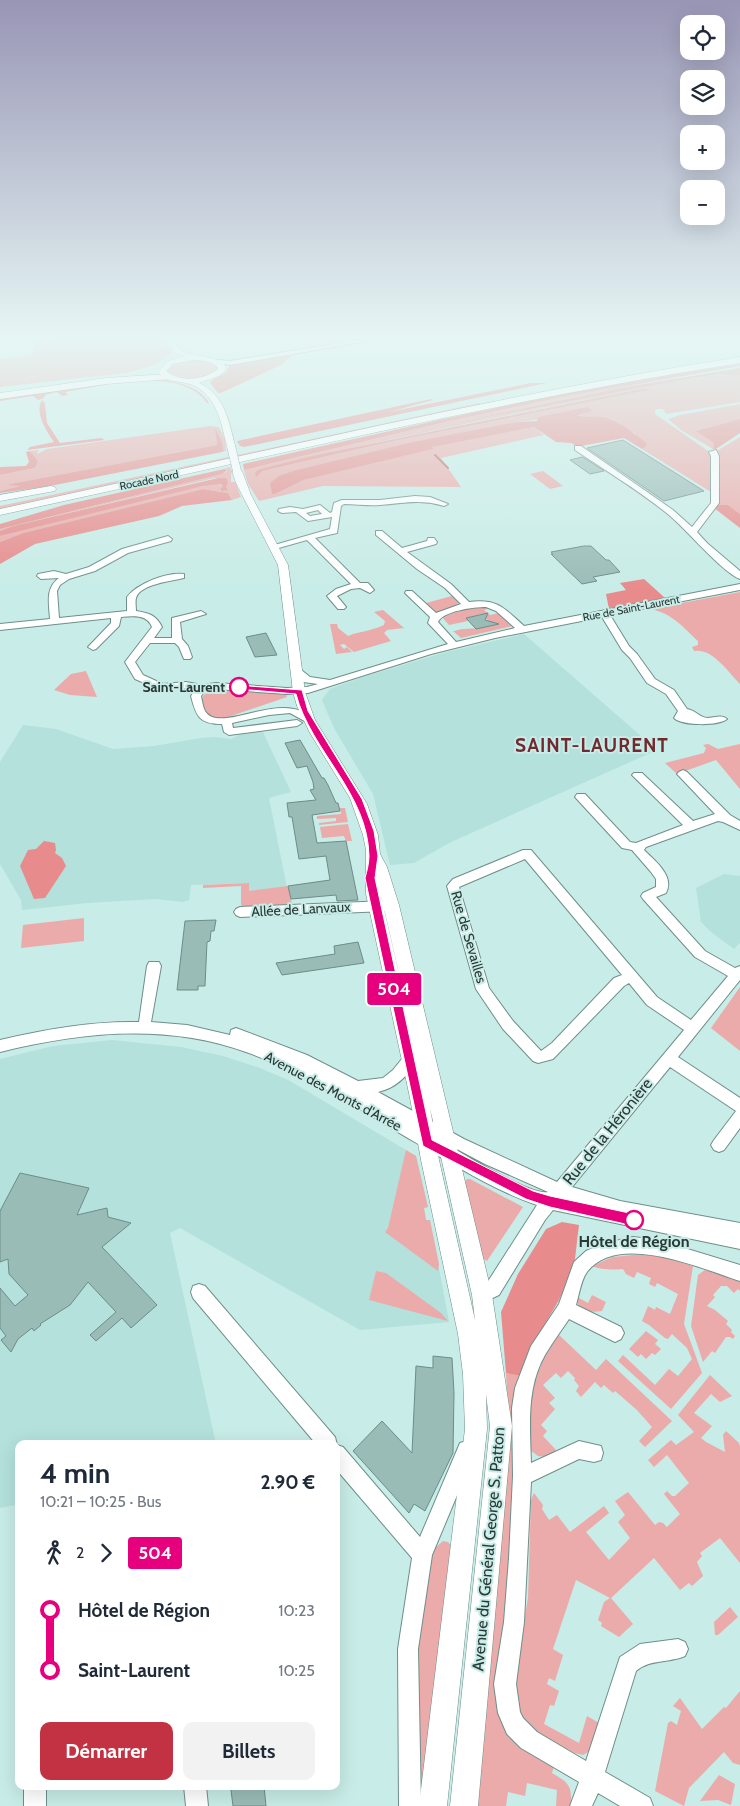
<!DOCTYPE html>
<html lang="fr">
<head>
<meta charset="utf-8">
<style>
	body { margin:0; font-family:Cabin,sans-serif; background:#f2f2f3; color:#1f2937; height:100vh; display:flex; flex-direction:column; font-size:19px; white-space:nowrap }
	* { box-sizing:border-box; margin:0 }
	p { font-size:16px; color:#747a83 }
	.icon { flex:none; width:28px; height:28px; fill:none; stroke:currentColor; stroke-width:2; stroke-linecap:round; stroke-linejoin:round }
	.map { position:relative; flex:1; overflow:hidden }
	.panel { position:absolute; left:15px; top:1440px; width:325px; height:350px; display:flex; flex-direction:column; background:#fff; border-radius:10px; box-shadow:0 5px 20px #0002 }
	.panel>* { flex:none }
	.badge { padding:0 10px; border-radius:4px; font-size:18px; line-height:32px }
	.buttons { position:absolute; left:680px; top:15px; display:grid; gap:10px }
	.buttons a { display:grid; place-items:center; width:45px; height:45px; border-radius:10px; background:#fff; box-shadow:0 5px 20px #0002; font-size:25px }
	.map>.badge { position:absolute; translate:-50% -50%; box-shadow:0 0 0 2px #fff }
	.legs { display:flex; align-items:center; gap:8px; height:55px; padding:0 25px; font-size:16px }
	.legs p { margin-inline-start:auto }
	.head { display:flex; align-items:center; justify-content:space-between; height:85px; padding:0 25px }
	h1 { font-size:28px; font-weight:800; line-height:38px }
	.cta { display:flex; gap:10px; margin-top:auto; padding:10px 25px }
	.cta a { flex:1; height:58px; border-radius:10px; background:#c23242; color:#fff; font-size:20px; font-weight:800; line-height:58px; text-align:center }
	.cta a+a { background:#f2f2f3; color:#1f2937 }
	ul { padding:0 25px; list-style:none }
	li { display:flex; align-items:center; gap:18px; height:60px; font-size:19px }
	li i { display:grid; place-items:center; width:8px; height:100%; margin:0 6px; background:currentColor }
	li i::after { content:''; width:12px; height:12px; margin:-6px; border:4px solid; border-radius:50%; background:#fff }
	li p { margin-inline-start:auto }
	li:first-child i { background:linear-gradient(#0000 50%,currentColor 0) }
	li:last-child i { background:linear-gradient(currentColor 50%,#0000 0) }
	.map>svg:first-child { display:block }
</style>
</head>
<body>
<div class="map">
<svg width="740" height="1806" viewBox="0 0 740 1806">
	<rect width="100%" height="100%" fill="#c8ece7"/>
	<g fill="#b4e1db">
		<polygon points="524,634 657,750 449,843 414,863 390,865 373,794 334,728 322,700 330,689 363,677 443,653"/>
		<polygon points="23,725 56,729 113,749 154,746 201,738 214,737 231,739 243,733 262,730 291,792 269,798 287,888 249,891 248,883 191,885 189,900 183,902 156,899 87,903 22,910 21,900 0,864 0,762"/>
		<polygon points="724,874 740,876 740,943 734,949 711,932 701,922 696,888"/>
		<polygon points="112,1040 181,1047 223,1056 260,1068 290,1081 416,1156 428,1207 424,1208 426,1220 430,1220 449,1322 360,1330 180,1228 170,1233 216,1444 19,1444 19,1504 0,1508 0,1059 53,1046"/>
	</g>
	<g fill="#ebabaa" fill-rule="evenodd">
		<polygon points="59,336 160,336 172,353 155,365 126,373 0,387 0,359 32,355 38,338"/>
		<path d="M192,359L205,360L217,365L218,369C205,383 180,380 166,371L173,363Z"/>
		<path d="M740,366L620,388L431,428L692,378L720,374L734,376L740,375V402L666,414L663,409H657L655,411V414L711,453V492L642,449L644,448L635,433L628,431L620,424L576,415L517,422L271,483L272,494H275L304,480L432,449V447L454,442L534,427L544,435L441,458L461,487L323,486L259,501L248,484L244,470L450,421L563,397ZM645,388L648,390L398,440L262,471L257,474L255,472L260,469C387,438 516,414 645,388Z"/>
		<polygon points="479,403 482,405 0,510 0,506"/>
		<polygon points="740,404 740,419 697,431 714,443 713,449 681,430 668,419 680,415"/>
		<polygon points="210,426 219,427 225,439 226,451 224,451 221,439 216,430 217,445 10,484 20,486 0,491 0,475 35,468 38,461 30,451 38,450 37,454 47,449"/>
		<polygon points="740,437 740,514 728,505 714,508 719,497 715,452"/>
		<polygon points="230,467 232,473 231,474 231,482 235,482 241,497 232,500 228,493 203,489 23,533 0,542 0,536 179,491 216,483 223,486 220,489 228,490 220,479 214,478 13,526 0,531 0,529 214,476 226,472 227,470 224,469"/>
		<polygon points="543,471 563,486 550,489 530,474"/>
		<path d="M740,592V684C728,672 713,648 694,651L692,647L698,645V641C683,627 672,613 650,609Z"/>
		<polygon points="452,596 459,602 454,608 437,613 426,603"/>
		<path d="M487,607L490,608L484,610L490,615L499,613L512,626L461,638L453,631C457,631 459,629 464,629C476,628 480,630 490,622L481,614L466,618L468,621L449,625L442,617L466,608Z"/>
		<path d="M383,610L404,628L387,630L384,633L391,641L354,652L344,644L340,645L344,649L347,647L352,652L336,654L330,624H337L338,628L348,636C360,631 372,631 384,625L385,621L374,612Z"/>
		<polygon points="86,671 97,697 70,695 54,690 71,674"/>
		<polygon points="220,690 286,693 287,697 225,718 210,717 205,711 201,699 205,694"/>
		<polygon points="708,744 718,749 740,744 740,789 716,760 677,774 665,763 704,753 706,748 703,745"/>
		<polygon points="340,808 345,808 348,822 319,825 319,823 336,821 336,818 317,819 317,816 341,814"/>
		<polygon points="348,824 352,841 346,841 344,836 322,838 320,827"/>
		<polygon points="249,883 249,891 288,886 292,904 244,907 241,905 241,886 203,888 203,885"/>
		<polygon points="84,918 84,941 21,948 23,925"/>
		<polygon points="740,987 740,1051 711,1028"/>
		<polygon points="406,1150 416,1156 428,1207 424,1208 426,1220 430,1220 439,1264 438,1271 385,1232 388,1228"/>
		<polygon points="467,1179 470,1179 523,1207 487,1261 482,1258 465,1181"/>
		<path d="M643,1254L666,1257L693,1266L684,1324L702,1373L671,1409L618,1361L623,1355L655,1385L669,1369L678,1376L692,1359L687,1348L672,1334L668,1339L665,1338L649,1325L642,1321L648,1306L655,1310L656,1307L670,1314L678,1294L657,1283L655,1287L649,1284L651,1278L637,1272L634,1278L626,1274L623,1269C614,1270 601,1270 592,1266L613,1257Z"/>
		<polygon points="705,1270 740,1280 740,1291 738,1289 734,1293 727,1286 721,1286 713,1295 715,1297 707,1306 715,1310 728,1321 726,1324 732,1330 731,1332 735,1336 733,1339 730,1337 726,1337 715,1353 712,1351 703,1362 691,1326 698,1275"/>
		<polygon points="376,1271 386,1273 441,1313 448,1321 369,1300"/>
		<path d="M592,1295L606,1302L602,1311C590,1313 577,1312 577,1297L588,1303Z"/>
		<polygon points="646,1331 658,1340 655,1344 661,1349 655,1355 652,1353 646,1359 641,1354 638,1357 629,1349"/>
		<path d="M558,1334L596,1370L606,1359L672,1421L645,1447L639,1441L652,1427L637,1410L615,1391L613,1393L604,1385L601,1388L595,1382L581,1397L576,1391L579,1386L574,1380L575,1378L568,1371L561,1378L556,1373L543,1385L555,1398L549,1403L555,1409L541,1425L547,1431L543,1436L556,1450L546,1457L538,1456L530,1450C527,1403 532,1374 558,1334Z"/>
		<path d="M506,1373L521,1376L516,1502L498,1702L555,1763L552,1773C569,1783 572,1785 571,1806H556L557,1790L527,1783L525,1796L508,1792L506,1806H477L508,1412Z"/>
		<polygon points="710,1375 732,1396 720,1402 711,1394 694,1413 712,1426 701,1438 706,1442 725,1452 723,1435 726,1431 739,1443 740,1447 740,1563 720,1538 700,1553 702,1556 697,1562 703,1576 692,1586 689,1583 680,1590 654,1558 611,1598 633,1624 619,1637 601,1626 602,1623 598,1620 604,1602 610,1598 576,1580 553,1649 563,1655 555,1681 549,1678 547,1684 559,1691 554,1706 550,1705 544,1724 579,1743 587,1716 599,1723 590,1751 583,1755 575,1753 535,1731 522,1717 518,1710 514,1679 528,1598 531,1500 534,1493 543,1505 542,1509 549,1520 557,1515 570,1532 604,1506 609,1513 586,1532 609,1560 630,1538 618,1522 625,1515 615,1501 628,1492 655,1525 659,1522 663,1523 667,1527 680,1514 664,1494 667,1491 672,1496 675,1496 689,1483 667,1455 654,1467 648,1460 671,1440 676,1445 694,1432 678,1415"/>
		<polygon points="443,1541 448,1542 452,1547 421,1806 418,1741 417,1649 428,1571 435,1548"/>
		<polygon points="730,1607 738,1617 718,1635 715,1635 714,1622"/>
		<polygon points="740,1691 740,1765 733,1763 724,1752 689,1788 684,1806 655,1791 668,1723 671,1721 677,1725 681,1711 673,1706 680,1698 702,1729 724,1707 726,1708"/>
		<polygon points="719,1775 735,1784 731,1805 718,1800 700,1801"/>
	</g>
	<g fill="#e88b8c">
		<path d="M295,353L281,365L221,393H218L210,383C214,375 226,378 229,366L239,362Z"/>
		<path d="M740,364V366L563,397L450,421L244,470L243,464C408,427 573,387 740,364Z"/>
		<polygon points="740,368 740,375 734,376 720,374 692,378 431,428 620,388"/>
		<path d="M161,379C181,384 197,385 209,403H207C180,365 104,386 65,392L68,395L62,396L57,392L45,395L44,398L38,400L33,396L0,401V399L119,382Z"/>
		<polygon points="531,383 547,383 244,447 240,446 237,441 431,399 433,400 389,412"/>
		<polygon points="645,388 649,390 398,440 262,471 256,477 255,472 260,469 312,456"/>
		<path d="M42,400L45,403L47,423L60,443L101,438L105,440L27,450L30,447L54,442C47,432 34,412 42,400Z"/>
		<path d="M588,407L592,411L577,415C586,418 593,416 602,417C616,419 636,434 647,444L644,448L642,449L624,438L581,446L575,445L571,443L556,442L534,427L432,447L433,449L304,480L275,494H272L270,483L279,476L293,471L413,442L517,422L537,421L538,417Z"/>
		<polygon points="740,419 740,433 716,449 713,449 714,443 696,431"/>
		<polygon points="215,428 221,439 224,451 222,452 50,486 0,493 0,491 20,486 8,485 10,484 217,445"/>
		<polygon points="30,451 38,461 35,468 0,475 0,467 26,466 29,462 26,452"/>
		<polygon points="224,469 227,470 222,474 0,529 0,524 64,505"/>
		<polygon points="218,478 226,478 228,482 226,487 228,490 222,491 220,489 223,486 220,484 203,486 0,536 0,531 13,526"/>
		<polygon points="203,489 228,493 232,500 182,506 159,516 35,544 0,564 0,542 23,533"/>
		<polygon points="718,505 728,505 740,514 740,528 714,508"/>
		<polygon points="644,579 665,598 609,609 606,594 626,590 620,583"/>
		<polygon points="44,841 55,843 56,850 55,853 62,858 66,866 45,898 34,899 20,866 28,850 36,849"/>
		<polygon points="562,1222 579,1225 574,1267 559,1300 538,1336 521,1376 506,1373 501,1312 518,1274 546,1229"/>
	</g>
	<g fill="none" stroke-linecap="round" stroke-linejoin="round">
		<polyline stroke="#c06769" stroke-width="2" points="435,455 448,468"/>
	</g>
	<g fill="#9abcb7" stroke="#6c8d89">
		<polygon points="623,440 658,462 704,491 664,501 587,448"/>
		<polygon points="582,457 586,459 604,471 590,474 570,460"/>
		<polygon points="584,546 591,546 606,560 609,560 620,572 593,577 597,581 582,584 551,554 553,554 551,552"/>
		<polygon points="488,613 485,620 499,624 476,629 466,618"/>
		<polygon points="266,633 277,655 255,657 246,637"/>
		<polygon points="300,740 322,778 324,778 328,785 336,803 338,803 340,811 312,815 317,843 346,841 358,900 337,901 336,895 291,899 288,886 330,880 326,856 299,859 292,817 289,817 287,803 316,800 310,790 314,789 313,782 307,766 297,768 285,743"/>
		<polygon points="216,920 214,931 211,931 210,941 207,942 205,986 198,986 198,990 177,990 185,921"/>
		<polygon points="358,942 364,963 282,975 276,963 335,954 334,946"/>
		<polygon points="20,1173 89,1188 77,1215 107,1208 108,1217 131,1223 102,1247 157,1305 131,1328 122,1318 96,1341 90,1335 116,1312 88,1282 70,1305 40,1324 41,1325 34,1331 32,1328 18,1339 11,1352 1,1340 6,1336 0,1328 0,1288 15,1306 28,1295 9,1274 8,1259 0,1262 0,1211"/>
		<polygon points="433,1356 452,1358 454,1393 453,1453 425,1511 414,1504 409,1513 353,1451 382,1421 412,1453 416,1366 433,1368"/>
		<polygon points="244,1786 264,1786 266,1806 233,1806 231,1790"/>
	</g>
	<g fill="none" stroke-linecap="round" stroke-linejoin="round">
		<defs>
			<g id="minor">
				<polygon points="383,336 397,336 230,365 214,362 217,360 230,361"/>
				<path d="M575,446H581L673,510L692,527L711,503V456L709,452L716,450L719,456V503L697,532L707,543L740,571V579C723,573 686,529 669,515C640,491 606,471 575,450Z"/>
				<path d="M415,496L430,497L448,504L444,506C420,499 405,503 380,505C368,506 356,504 344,504L341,506L337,533L315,538L360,583H368L374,590L370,593L360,588L351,589L337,596L346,607L344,609H338L327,596L336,589L351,584L307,540L275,549L271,546L330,529L332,517L308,521L296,512L282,513L278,511L279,509L290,507L303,509L320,505L330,513L332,512L334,503L342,500H380ZM318,510L322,514L310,516L306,513Z"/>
				<path d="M376,531H382L402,548L427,541L428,538H434L437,542L436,544L407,552L451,584L469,602C498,598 505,609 524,626L740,584V590L610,615L629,646L637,654L655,679L674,690L687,709C695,710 699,717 707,718C714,718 721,714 727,719C719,726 682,726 674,718L678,711L666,694L647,683L630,658L622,650L602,617L495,638L431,654L308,693L287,694L216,689L205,691L201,696C202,701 203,707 205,711C220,736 285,686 315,721L310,724L290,713L269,715L232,723L233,728L297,720L302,723L297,726L229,735L224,732L222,724C199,724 196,716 191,696L195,690L186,688L158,689L135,679L125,662L152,627C147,614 133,616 121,617L119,626L96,649L93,650L88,647L111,623V618L0,630V624L50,619C49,603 45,588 59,578L41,579L37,576L38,574L54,571L66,574L89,567L122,549L168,536L172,539L171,541L128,553L95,571L69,579L60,585L57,591L59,618L127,611V597C138,583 167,572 184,574V578C172,581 140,584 136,598C135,602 136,607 136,611C149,613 156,615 162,627L154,638H172V618L201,611L206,614L180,622L182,639L188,646L192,657L190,659H184L179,647L175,643H150L135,662L143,675L163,684L186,682L202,685L216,683L287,688L307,687L318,684L303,682L294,673V669H300L310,677L330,680L448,644L428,623L430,617L405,593L406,591H412L436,613L461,604L445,588L417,569L376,535ZM486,607L496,611L515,628L456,642L438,622C443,611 474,607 486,607Z"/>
				<path d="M683,770L687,772L730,815L740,821V830L723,822L718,821L646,847L644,850C655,861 675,876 666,893L656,897L705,951L735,968L740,966V980L678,1057L740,1098V1128L724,1150L719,1152L714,1150L711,1145L714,1140L736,1111L670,1067L572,1187L620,1201L740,1223V1249L553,1210L545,1220L499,1295L482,1303L476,1301L474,1295L476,1289L487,1283L537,1205C493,1190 453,1164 413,1141C359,1109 305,1073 246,1052C166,1023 81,1032 0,1052V1040C46,1029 92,1021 139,1022L147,966L149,962H159L161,966L151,1022L187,1025L230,1035L231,1030L236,1028L307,1055L358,1081L383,1078L393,1070L405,1055L410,1053L415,1055L417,1059C409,1075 396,1088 378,1092L464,1139L557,1182L684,1030L647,1005L629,983L624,986L553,1059L538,1063L533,1061L503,1029L476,989L447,886L453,879L523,850H531L657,997L691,1020L728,976L695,957L643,899L641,896L643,893L656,887V879L651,872L632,850L622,848L575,797L577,794H585L630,842L636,843L683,825L634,777L632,775L634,773H642L693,821L715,814L679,776L677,774L679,772ZM525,859L622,975L614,978L552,1043L541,1051L513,1021L489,988L459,887ZM438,1139L485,1164L548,1192C531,1196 456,1150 438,1139Z"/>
				<polygon points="386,901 390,903 392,906 390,909 386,911 240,917 236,915 234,912 236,909 240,907"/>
				<path d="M633,1237L658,1240L740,1265V1281C702,1269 618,1231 587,1272C581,1280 579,1295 576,1305L621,1327L624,1333L621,1339L615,1342L569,1319C561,1331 552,1343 545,1355C526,1388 530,1427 531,1463L579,1441L601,1446L603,1453L601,1460L594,1462L579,1459L531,1482L524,1622L516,1684L520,1712L523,1718L537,1732L586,1761L620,1657L640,1644L678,1639L685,1642L688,1649L685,1656C669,1663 650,1659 636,1671L605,1772L650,1798L653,1806H620L598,1793L592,1806H570L579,1782L521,1748L507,1734L498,1713L494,1684L504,1622L509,1558L513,1476L512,1408L515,1388L531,1346L559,1304L574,1262L586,1251L602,1244Z"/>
				<polygon points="199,1284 205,1286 335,1437 337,1445 343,1447 420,1537 460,1443 467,1441 474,1443 476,1450 432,1555 418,1649 421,1806 399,1806 398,1649 412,1558 336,1469 336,1444 316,1444 193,1298 191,1292 193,1286"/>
				<rect x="24" y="1786" width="22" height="20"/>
				<polygon points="184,1786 206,1786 208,1806 186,1806"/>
			</g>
			<g id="major">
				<path d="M162,336H170C174,341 178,348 183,351C197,358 213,355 225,365L226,370L219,376L199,383C224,394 229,421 235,446L234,448L231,449L227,446C221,422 216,390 186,383C175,381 166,381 158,372L168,361L185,356L176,354ZM193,360L207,361L217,366L218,369C204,380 180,383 166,371L173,364Z"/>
				<path d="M237,468L242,471L251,495L288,565L305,692L315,720L367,804L378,835L380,854L387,867L399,905L492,1295L512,1426L478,1806H450L490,1426L486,1394L487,1429L447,1806H419L465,1429L463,1374L458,1334L421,1160L410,1098L366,894V850L363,835L350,798L310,733L297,706L293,692L278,565L236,483L232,471ZM381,895L383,905L407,1008ZM430,1108L472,1295L475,1320L439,1160Z"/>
			</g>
			<g id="highway">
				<path d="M740,357V363C491,402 246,462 0,515V509C246,456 491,396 740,357Z"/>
				<polygon points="168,374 173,377 171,379 106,384 0,399 0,393 106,378"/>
				<polygon points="51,486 55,487 56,489 55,491 0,501 0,495"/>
			</g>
		</defs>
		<use href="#minor" stroke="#6e8f8a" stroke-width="2"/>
		<use href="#major" stroke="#6e8f8a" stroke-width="1"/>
		<use href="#highway" stroke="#6e8f8a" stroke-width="1"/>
		<use href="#minor" fill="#fff" fill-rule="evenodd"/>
		<use href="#major" fill="#fff" fill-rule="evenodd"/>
		<use href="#highway" fill="#fff" fill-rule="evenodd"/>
		<defs>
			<polyline id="major-bridge" points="231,446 237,471"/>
		</defs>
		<use href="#major-bridge" stroke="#6e8f8a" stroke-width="9" stroke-linecap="butt"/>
		<use href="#major-bridge" stroke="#fff" stroke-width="8"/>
	</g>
	<linearGradient id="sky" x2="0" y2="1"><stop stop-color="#9895b5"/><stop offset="0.57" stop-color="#e6f6f4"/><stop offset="1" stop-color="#e6f6f4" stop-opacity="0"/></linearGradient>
	<rect width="740" height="589" fill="url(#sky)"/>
	<path fill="#e6007e" stroke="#fff" d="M236,685L302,690L308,711L362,799L374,831L378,856L375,878L432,1140L533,1191L550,1196L634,1214L638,1216L640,1220L638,1224L634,1226L550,1207L526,1199L423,1146L365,878C367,871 369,863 369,856C368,793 311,751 296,694L239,689H236Z"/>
	<g fill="#fff" stroke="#e6007e" stroke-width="2.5">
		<circle cx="239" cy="687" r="9"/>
		<circle cx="634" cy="1220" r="9"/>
	</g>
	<g text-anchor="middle" stroke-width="4" stroke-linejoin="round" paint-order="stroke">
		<g font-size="11" fill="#2a3836" stroke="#c8ece7">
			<text transform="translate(149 480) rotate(-12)" y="4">Rocade Nord</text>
			<text transform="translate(631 608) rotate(-11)" y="4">Rue de Saint-Laurent</text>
		</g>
		<g font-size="14" font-weight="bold" fill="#2a3836" stroke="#c8ece7" text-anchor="end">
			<text x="225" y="692">Saint-Laurent</text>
		</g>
		<g font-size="14" fill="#2a3836" stroke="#c8ece7">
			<text transform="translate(301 909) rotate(-3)" y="5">Allée de Lanvaux</text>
			<text transform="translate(469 937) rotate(74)" y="5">Rue de Sevailles</text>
			<text transform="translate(333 1091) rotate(28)" y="5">Avenue des Monts d'Arrée</text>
		</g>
		<g font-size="16" fill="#2a3836" stroke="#c8ece7">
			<text transform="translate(607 1131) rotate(-51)" y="6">Rue de la Héronière</text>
			<text transform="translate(488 1549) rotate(-85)" y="6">Avenue du Général George S. Patton</text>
		</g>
		<g font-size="16" font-weight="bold" fill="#2a3836" stroke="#c8ece7">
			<text x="634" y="1247">Hôtel de Région</text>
		</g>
		<g font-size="19" font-weight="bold" letter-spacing="1" fill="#712b2f" stroke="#c8ece7">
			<text x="592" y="752">SAINT-LAURENT</text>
		</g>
	</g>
</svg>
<div class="buttons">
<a><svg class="icon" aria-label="locate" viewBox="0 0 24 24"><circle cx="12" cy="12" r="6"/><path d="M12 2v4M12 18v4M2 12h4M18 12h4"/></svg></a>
<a><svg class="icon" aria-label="layers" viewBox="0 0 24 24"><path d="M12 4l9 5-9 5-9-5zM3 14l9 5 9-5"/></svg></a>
<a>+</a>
<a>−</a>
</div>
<b class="badge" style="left:394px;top:989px;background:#e6007e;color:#fff">504</b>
<section class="panel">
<div class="head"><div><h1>4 min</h1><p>10:21 – 10:25 · Bus</p></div><b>2.90 €</b></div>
<div class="legs"><svg class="icon" aria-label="walk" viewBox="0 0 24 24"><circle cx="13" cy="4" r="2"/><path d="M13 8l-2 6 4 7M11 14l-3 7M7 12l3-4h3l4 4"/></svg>2<svg class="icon" aria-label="forward" viewBox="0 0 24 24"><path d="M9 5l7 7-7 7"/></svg><b class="badge" style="background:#e6007e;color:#fff">504</b></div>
<ul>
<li><i style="color:#e6007e"></i><b>Hôtel de Région</b><p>10:23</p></li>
<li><i style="color:#e6007e"></i><b>Saint-Laurent</b><p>10:25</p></li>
</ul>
<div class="cta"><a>Démarrer</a><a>Billets</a></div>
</section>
</div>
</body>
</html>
